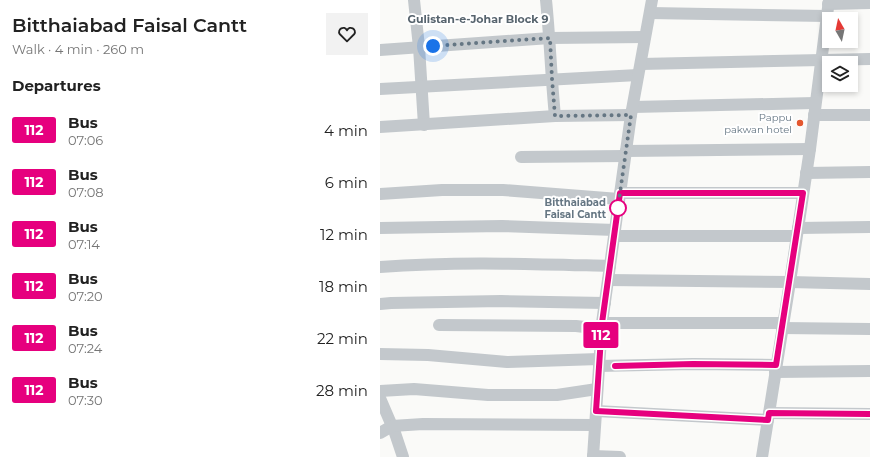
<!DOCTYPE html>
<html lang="en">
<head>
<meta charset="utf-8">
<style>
	body { margin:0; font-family:Montserrat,sans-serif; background:#f2f2f2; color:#222; height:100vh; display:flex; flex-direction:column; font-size:15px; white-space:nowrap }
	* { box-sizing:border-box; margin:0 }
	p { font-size:13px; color:#767676 }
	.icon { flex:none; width:22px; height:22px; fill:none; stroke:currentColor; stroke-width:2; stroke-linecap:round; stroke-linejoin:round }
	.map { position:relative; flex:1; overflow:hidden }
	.side { display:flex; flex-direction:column; background:#fff; width:380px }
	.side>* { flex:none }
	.badge { padding:0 8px; border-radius:3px; font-size:14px; line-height:26px }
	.needle { width:26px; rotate:351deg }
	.fabs { position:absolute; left:442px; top:12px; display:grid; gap:8px }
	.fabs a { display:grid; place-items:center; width:36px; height:36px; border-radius:0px; background:#fff; box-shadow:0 2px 6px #0003; font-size:20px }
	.you { position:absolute; width:20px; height:20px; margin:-10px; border:3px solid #fff; border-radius:50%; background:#1a73e8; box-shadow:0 0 0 6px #1a73e833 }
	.map>.badge { position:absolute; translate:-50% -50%; box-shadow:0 0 0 2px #fff }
	h2 { padding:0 12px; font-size:15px; line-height:36px }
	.round { display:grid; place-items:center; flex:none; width:42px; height:42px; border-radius:0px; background:#f2f2f2 }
	.overview { display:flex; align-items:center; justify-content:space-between; height:68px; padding:0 12px }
	h1 { font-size:19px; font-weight:600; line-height:30px }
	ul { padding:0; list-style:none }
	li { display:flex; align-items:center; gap:12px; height:52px; padding:0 12px }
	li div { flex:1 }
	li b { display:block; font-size:15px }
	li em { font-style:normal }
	li .badge { min-width:44px; font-weight:700; text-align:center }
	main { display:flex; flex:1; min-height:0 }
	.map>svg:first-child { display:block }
</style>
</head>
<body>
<main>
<section class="side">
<div class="overview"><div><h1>Bitthaiabad Faisal Cantt</h1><p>Walk · 4 min · 260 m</p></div><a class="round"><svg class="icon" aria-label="heart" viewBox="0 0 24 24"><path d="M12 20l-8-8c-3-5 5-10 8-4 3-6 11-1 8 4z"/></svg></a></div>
<h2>Departures</h2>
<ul>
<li><span class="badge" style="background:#e6007e;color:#fff">112</span><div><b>Bus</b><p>07:06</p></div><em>4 min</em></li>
<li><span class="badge" style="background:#e6007e;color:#fff">112</span><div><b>Bus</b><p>07:08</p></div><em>6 min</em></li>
<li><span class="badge" style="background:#e6007e;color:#fff">112</span><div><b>Bus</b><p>07:14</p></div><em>12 min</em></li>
<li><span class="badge" style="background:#e6007e;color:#fff">112</span><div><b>Bus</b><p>07:20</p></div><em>18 min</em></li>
<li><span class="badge" style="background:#e6007e;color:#fff">112</span><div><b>Bus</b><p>07:24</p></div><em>22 min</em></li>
<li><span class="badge" style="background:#e6007e;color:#fff">112</span><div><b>Bus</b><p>07:30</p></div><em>28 min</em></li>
</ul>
</section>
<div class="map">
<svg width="490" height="457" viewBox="0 0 490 457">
	<rect width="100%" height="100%" fill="#fafaf8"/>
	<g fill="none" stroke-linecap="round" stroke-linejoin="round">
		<g stroke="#c3c8cc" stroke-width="12">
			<polyline points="34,0 39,47 44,125"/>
			<path d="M166,0C170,39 171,77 175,116"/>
			<polyline points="448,4 490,3"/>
			<polyline points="270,13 447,16"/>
			<polyline points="0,50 170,38 265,37"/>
			<polyline points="261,64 490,59"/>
			<polyline points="0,89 258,75"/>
			<polyline points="253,107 435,103"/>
			<polyline points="434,115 490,115"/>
			<polyline points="0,127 175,116 251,115"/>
			<polyline points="246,151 430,149"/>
			<polyline points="141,157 245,156"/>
			<polyline points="426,173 490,172"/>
			<polyline points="240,193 423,193"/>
			<polyline points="0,194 62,190 123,190 239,199"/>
			<polyline points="0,228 122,226 235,230"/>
			<polyline points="418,228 490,227"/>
			<polyline points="234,236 416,236"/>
			<path d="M0,267C77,261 153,264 230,266"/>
			<polyline points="228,280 410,282 490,284"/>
			<polyline points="0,304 11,303 121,301 225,303"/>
			<polyline points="222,323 403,323"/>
			<polyline points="59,325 196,326 222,329"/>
			<polyline points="402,328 490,329"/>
			<polyline points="0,354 48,355 127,362 219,359"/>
			<polyline points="219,366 313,364 396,365"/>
			<polyline points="395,372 490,371"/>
			<polyline points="0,391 34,389 108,395 177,395 217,389"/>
			<polyline points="0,398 15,433 23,457"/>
			<polyline points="216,411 388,420"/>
			<polyline points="389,413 490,414"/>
			<polyline points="0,433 12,426 43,424 215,425"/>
			<polyline points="213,456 240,457"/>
			<polyline points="213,457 222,323 251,115 272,0"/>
			<polyline points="382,457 410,282 430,149 449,0"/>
		</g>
	</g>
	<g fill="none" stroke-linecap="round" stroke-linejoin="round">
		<defs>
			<polyline id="line" points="235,366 313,364 396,365 423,193 240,193 222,323 216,411 388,420 389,413 490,414"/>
		</defs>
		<use href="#line" stroke="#fff" stroke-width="9"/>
		<use href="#line" stroke="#e6007e" stroke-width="6"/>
		<polyline stroke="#657683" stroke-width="4" stroke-dasharray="0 7.2" points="53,46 170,38 172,79 175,116 251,115 237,214 238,208"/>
	</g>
	<circle fill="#e4572e" stroke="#fff" stroke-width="1.5" cx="420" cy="123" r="4"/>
	<circle fill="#fff" stroke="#e6007e" stroke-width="2" cx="238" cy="208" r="8"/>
	<g text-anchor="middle" stroke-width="4" stroke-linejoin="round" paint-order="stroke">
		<g font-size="10" fill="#657683" stroke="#fff" text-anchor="end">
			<text x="412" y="121">Pappu<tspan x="412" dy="12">pakwan hotel</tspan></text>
		</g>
		<g font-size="10" font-weight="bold" fill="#657683" stroke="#fff" text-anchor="end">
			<text x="226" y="206">Bitthaiabad<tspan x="226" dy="12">Faisal Cantt</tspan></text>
		</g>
		<g font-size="11" font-weight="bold" fill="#57646e" stroke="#fff">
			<text x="98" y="23">Gulistan-e-Johar Block 9</text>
		</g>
	</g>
</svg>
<div class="fabs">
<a><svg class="needle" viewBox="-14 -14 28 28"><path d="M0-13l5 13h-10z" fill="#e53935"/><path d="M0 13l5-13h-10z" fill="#767676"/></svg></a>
<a><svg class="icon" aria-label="layers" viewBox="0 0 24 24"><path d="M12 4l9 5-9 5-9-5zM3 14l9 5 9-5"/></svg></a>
</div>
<div class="you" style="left:53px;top:46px"></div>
<b class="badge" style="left:221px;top:335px;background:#e6007e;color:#fff">112</b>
</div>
</main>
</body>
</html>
